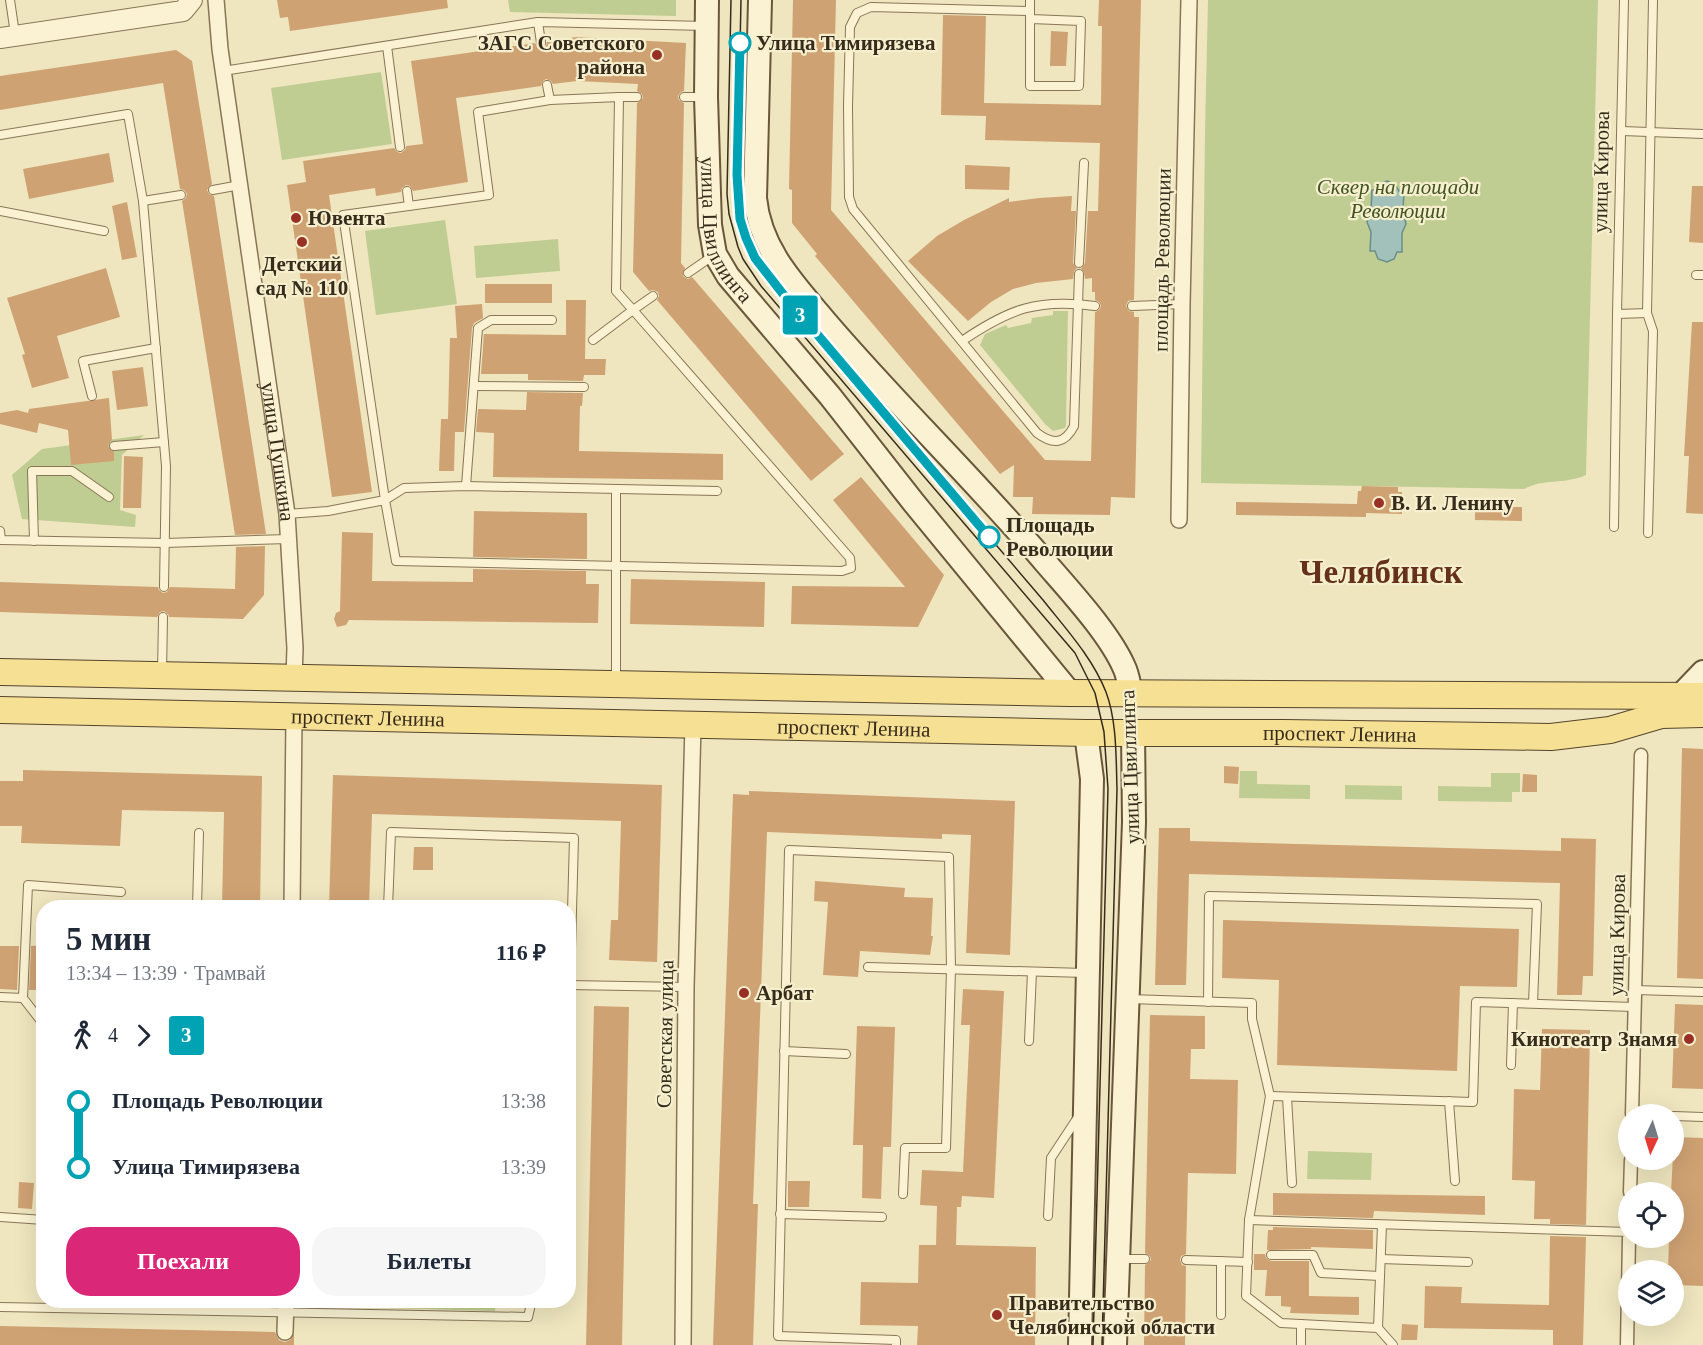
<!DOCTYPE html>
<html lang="ru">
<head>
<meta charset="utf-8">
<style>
	body { margin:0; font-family:Georgia,serif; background:#f6f6f7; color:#1f2937; height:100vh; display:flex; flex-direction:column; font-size:22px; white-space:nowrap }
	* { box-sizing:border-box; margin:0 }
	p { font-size:20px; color:#747a83 }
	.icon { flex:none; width:33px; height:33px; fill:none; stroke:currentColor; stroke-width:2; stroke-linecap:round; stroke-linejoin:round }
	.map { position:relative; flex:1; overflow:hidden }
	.panel { position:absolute; left:36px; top:900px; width:540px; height:408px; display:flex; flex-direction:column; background:#fff; border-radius:24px; box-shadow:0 6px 24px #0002 }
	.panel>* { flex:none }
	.badge { padding:0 12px; border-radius:4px; font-size:21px; line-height:39px }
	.needle { width:39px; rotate:184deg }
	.controls { position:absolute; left:1618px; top:1104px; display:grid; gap:12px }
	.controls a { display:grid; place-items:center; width:66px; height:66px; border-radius:50%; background:#fff; box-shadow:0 6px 24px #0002; font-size:30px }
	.map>.badge { position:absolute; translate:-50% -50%; box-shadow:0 0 0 3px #fff }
	.legs { display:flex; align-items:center; gap:9px; height:66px; padding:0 30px; font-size:20px }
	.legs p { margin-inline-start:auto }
	.head { display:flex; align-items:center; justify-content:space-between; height:102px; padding:0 30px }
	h1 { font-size:33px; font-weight:800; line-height:45px }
	.action { display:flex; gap:12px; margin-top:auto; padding:12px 30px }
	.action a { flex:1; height:69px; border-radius:24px; background:#db2777; color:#fff; font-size:24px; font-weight:800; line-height:69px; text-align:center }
	.action a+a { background:#f6f6f7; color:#1f2937 }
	ul { padding:0 30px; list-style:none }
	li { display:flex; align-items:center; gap:21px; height:66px; font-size:22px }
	li i { display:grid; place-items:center; width:9px; height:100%; margin:0 8px; background:currentColor }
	li i::after { content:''; width:15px; height:15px; margin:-8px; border:4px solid; border-radius:50%; background:#fff }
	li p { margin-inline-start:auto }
	li:first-child i { background:linear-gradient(#0000 50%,currentColor 0) }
	li:last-child i { background:linear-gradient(currentColor 50%,#0000 0) }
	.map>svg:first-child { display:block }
</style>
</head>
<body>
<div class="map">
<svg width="1703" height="1345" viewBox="0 0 1703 1345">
	<rect width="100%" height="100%" fill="#efe6bf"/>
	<g fill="#c0cd92">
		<polygon points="508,0 676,0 676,16 510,12"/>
		<path d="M1208,0H1598L1586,475C1564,485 1544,478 1524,489L1201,483L1205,132Z"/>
		<polygon points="381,72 392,144 282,160 271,88"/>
		<polygon points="445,220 457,304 376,315 365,231"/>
		<polygon points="558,239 560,271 476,278 474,246"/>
		<polygon points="1053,311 1068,311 1066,425 1065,428 1053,431 1045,424 980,345 985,334 1006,325 1008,328 1031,323 1032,318 1053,315"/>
		<polygon points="144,435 122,455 120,510 136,515 135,527 22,519 12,475 42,449"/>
		<polygon points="1240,771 1257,771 1257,784 1310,785 1310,799 1239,798"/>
		<polygon points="1491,773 1520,773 1520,792 1512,792 1512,802 1438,801 1438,786 1491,787"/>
		<polygon points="1345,785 1402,786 1402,800 1345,799"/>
		<polygon points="1308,1151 1372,1153 1371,1180 1307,1179"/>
		<polygon points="323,1301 323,1300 496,1301 495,1311 323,1306"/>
	</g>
	<polygon fill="#a2c1bb" stroke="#698f89" stroke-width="1.5" points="1387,181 1395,184 1399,191 1404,191 1403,211 1406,224 1402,233 1402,252 1397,252 1394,259 1387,262 1378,259 1375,251 1370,251 1371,232 1367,222 1371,210 1372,190 1377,190 1381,183"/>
	<g fill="#cfa273">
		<polygon points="277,0 447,0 448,8 290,31 288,17 280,18"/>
		<polygon points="793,0 836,0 831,210 1045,460 1091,461 1095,312 1099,310 1101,306 1099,302 1095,300 1095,292 1092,292 1092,278 1085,279 1084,272 1081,269 1085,263 1088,211 1098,211 1100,143 985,140 986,116 941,115 943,15 986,16 984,103 1101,105 1102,26 1098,26 1099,0 1141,0 1134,300 1128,301 1126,306 1129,311 1134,312 1134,317 1139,317 1135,498 1111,497 1110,515 1032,514 1033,497 1013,497 1014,465 1000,474 815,256 817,254 792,223 792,190 789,189"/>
		<polygon points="1051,31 1068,32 1066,66 1050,66"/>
		<polygon points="576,37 686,43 684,91 681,92 678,96 679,100 684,103 681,263 685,268 683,276 688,279 692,277 844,454 811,481 657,300 659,296 658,292 653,290 649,291 633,272 637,103 643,98 642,94 637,91 638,84 577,81 553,84 551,81 546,79 543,81 541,86 456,98 468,182 413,191 410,186 406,185 402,188 401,192 376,196 375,188 329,195 372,492 332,497 287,185 306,182 303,161 394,148 397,152 401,153 405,150 406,146 423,144 411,61 535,43 538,48 542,49 546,46 547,42"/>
		<polygon points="176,50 192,61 212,184 207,190 209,194 214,196 266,534 235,535 182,201 186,198 187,194 184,190 180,189 163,83 0,110 0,76"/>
		<polygon points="109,153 114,182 29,199 23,169"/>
		<polygon points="965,165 1010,167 1009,190 965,189"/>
		<polygon points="1692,186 1703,186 1703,243 1689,242"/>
		<polygon points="1072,196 1071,211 1076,211 1073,263 1077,268 1074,271 1073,279 1036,283 1013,289 991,302 968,321 908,261 937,236 964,220 1009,198 1009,202 1039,198"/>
		<polygon points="127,202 137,257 122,260 112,206"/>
		<polygon points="106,268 120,317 57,336 69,378 32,388 22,355 25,354 7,298"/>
		<rect x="485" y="284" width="67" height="19"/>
		<polygon points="566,300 586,300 585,359 606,359 605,375 584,375 583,381 528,380 528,374 481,374 484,332 484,334 566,335"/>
		<polygon points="482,304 483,318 474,323 472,328 464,432 455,432 454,471 439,471 441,419 448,419 450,338 457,338 455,306"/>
		<polygon points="1692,322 1703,322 1703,514 1686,513 1689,456 1684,456"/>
		<polygon points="143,367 148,406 117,410 112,371"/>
		<polygon points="527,392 583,393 582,406 580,406 579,451 723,454 723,480 493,477 494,433 476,432 478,409 526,410"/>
		<polygon points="109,398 112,440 109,443 108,447 114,452 114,461 71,465 68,430 39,423 37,433 0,424 0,413 17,410 28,413 29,409"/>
		<polygon points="124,456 143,457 141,508 123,508"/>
		<polygon points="861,477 944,575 918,627 791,624 792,586 905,587 833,500"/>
		<polygon points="1362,486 1398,487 1398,492 1402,492 1402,514 1366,513 1366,517 1236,515 1236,502 1357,504 1358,491 1361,491"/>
		<polygon points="1475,507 1522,507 1522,521 1475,520"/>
		<polygon points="474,511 587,513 587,559 473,557"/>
		<polygon points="342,532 373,533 372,581 473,582 473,569 586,571 586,584 599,584 598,623 349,620 346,625 337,627 334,619 336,613 340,611"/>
		<polygon points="265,546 264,595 243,619 169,617 168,614 164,611 160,612 157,617 0,612 0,582 158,587 159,590 163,593 167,592 170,587 235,589 236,547"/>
		<polygon points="631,579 765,582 764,627 630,624"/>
		<polygon points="1682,748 1703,749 1703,979 1677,978"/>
		<polygon points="1224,766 1239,767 1238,784 1224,783"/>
		<polygon points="23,770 262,776 260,908 222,908 224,812 122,810 120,846 21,843 22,826 0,826 0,781 23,781"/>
		<polygon points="1523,774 1537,775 1537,792 1522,792"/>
		<polygon points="333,775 662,785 657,962 609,960 611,920 618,920 621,821 372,814 369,908 329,908"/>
		<polygon points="749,791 1015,801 1010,955 966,953 971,835 942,834 942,839 767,832 753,1204 758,1204 753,1345 713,1345 733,794 749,795"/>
		<polygon points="1159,828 1190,828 1190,841 1561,851 1561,838 1596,839 1593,976 1583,976 1582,995 1557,995 1560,883 1189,874 1186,985 1155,985"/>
		<polygon points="414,847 433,847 433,870 413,870"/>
		<polygon points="815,881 905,888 904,897 933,898 931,936 933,936 930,955 860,951 858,977 823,975 828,902 814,901"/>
		<polygon points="1223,920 1519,929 1517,987 1460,986 1457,1071 1277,1065 1279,980 1222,978"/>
		<polygon points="44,945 44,990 29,990 31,946"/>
		<polygon points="0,946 19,946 17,990 0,989"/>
		<polygon points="963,989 1004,991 994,1198 962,1196 961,1207 957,1207 956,1245 1036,1247 1035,1345 917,1345 918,1326 860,1325 861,1282 918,1283 919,1245 936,1245 937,1206 920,1205 922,1170 963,1172 970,1025 961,1025"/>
		<polygon points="1675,1004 1703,1005 1703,1089 1672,1088"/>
		<polygon points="594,1006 629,1007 622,1345 586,1345"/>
		<polygon points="1150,1015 1205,1016 1205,1049 1191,1049 1190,1079 1238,1080 1236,1174 1188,1173 1186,1254 1181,1256 1180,1260 1182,1265 1186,1266 1185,1345 1144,1345 1145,1265 1151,1260 1150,1256 1145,1253"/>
		<polygon points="857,1026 895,1027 891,1147 883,1147 881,1199 862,1198 863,1145 853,1145"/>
		<polygon points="1542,1029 1590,1030 1586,1225 1550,1224 1550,1219 1534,1219 1535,1181 1512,1180 1514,1089 1540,1090"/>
		<polygon points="1674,1137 1703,1138 1703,1286 1674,1285 1674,1270 1668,1270 1669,1238 1674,1238 1674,1192 1671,1192"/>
		<polygon points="788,1181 810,1181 809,1207 788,1207"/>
		<polygon points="19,1182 34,1183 32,1209 18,1208"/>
		<polygon points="1273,1193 1485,1196 1485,1215 1374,1211 1373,1218 1273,1215"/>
		<polygon points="1273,1227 1373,1230 1373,1249 1311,1247 1311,1249 1267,1250 1268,1230 1273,1230"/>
		<polygon points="1550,1236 1586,1237 1583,1345 1553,1345 1553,1330 1424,1328 1425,1286 1462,1287 1461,1303 1549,1305"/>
		<polygon points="1254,1254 1265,1254 1266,1258 1271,1261 1309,1261 1309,1296 1359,1297 1359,1315 1290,1313 1291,1307 1281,1306 1281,1296 1265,1296 1267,1270 1254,1270"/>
		<polygon points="1402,1324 1418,1325 1417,1340 1401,1340"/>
		<polygon points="0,1326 275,1332 279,1340 285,1342 290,1340 294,1333 294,1345 0,1345"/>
	</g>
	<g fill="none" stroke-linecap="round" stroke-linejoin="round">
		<defs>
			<g id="service">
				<polyline points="10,0 15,34"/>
				<path d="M1030,0V11L871,7L857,13L850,27L848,106L849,197L853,209L1037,433C1053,445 1065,444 1074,426L1079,274"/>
				<polyline points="1624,0 1617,314 1647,313 1653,0"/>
				<polyline points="1030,11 1030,86 1079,86 1081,21 1031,19"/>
				<polyline points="538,22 541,43"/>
				<polyline points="387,46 400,147"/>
				<polyline points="223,71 538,22 705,26"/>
				<polyline points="547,85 550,100"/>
				<polyline points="619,97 637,97"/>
				<polyline points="684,97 704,97"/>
				<polyline points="1622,131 1703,134"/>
				<polyline points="0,135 128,114 143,201 166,466 164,587"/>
				<polyline points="213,190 240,185"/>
				<polyline points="407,191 409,206"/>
				<polyline points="143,201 181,195"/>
				<polyline points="0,211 104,231"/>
				<polyline points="1079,263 1084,163"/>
				<polyline points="688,273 714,255"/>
				<polyline points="1696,275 1703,275"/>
				<polyline points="653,296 633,310 616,291 619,97 550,100 478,112 489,195 343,215 385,500 404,488 466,486 717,491"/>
				<polyline points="1132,306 1182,304"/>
				<polyline points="1647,313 1653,331 1648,533"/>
				<path d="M962,341C1009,309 1038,298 1095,306"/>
				<polyline points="474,386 584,387"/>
				<polyline points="92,396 83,361 156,348"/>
				<polyline points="114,446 164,442"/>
				<polyline points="466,486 478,328 491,320 552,320"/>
				<polyline points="616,489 616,680"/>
				<polyline points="287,514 328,511 385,500 396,561 842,571 851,568 850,558 633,310 593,340"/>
				<polyline points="1614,527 1617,314"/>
				<polyline points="0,531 1,540 165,543 288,539"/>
				<polyline points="34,541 32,471 72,471 109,497"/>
				<polyline points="162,673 163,617"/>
				<polyline points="197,908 199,833"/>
				<polyline points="388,908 391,832 574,838 570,985"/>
				<polyline points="868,967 1085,973"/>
				<polyline points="568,985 686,987"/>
				<polyline points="1635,990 1703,992"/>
				<polyline points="0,997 23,998 28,885 121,892"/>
				<polyline points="23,998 44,1025"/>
				<polyline points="1129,999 1252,1003 1252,1019 1270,1096 1249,1220 1246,1296 1281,1323 1378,1328 1382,1225"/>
				<polyline points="1208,1002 1209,896 1537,904 1533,1003"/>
				<polyline points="1029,1041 1032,972"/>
				<polyline points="784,1051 846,1054"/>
				<polyline points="1511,1065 1513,1003"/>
				<polyline points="1270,1096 1473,1102 1476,1002 1634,1007"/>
				<polyline points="1287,1097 1292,1183"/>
				<polyline points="1449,1101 1455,1181"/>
				<polyline points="1674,1116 1703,1117"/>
				<polyline points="780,1214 882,1217"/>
				<polyline points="1048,1216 1051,1158 1078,1117"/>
				<polyline points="0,1217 44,1220"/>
				<polyline points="1249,1220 1629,1232"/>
				<polyline points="1271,1255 1313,1255 1321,1273 1380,1276"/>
				<polyline points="1119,1259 1145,1259"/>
				<polyline points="1381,1259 1468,1262"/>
				<polyline points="1186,1260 1248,1262"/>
				<polyline points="0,1307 528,1317 532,1300"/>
				<polyline points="1221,1315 1221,1261"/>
				<polyline points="1378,1328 1393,1345"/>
				<polyline points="896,1345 896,1340 778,1336 789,850 949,857 951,969 946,1148 905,1148 903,1194"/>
				<polyline points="1301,1345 1301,1324"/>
			</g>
			<g id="pedestrian">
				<polyline points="1632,1114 1641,755"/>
				<polyline points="1630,1192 1631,1160"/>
				<polyline points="1627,1345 1629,1238"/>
			</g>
			<g id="minor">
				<path id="s1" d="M216,0L220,49L287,514L295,648L294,678"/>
				<polyline points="1179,520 1182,304 1189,0"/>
				<polyline points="292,908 294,717"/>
				<polyline points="285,1332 286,1300"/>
				<polyline points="683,1345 686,987 693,725"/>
			</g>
			<polyline id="tertiary" points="0,38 183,11 192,0"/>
			<g id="secondary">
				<path id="s2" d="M707,0L706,97L710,225L715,254L728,276L830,396L914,503L1070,693"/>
				<path d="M760,0L755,198C760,249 793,283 825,321C896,404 974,479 1045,562C1070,591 1109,633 1124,667C1128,675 1129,685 1131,693"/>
				<polyline points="1680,696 1703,672"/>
				<polyline points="1080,1345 1092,779 1086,733"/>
				<polyline points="1115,1345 1134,822 1133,731"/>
			</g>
			<g id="primary">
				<polyline points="0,672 1070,693 1703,696"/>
				<path id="s3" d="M0,710L1086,733H1284L1551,737L1610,730L1661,715L1703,714"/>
			</g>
		</defs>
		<use href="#service" stroke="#887657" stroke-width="10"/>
		<use href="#pedestrian" stroke="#887657" stroke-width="15"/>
		<use href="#minor" stroke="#887657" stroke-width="18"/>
		<use href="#tertiary" stroke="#887657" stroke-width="22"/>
		<use href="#secondary" stroke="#6a573a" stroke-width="26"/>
		<use href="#primary" stroke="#55432b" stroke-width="28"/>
		<use href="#service" stroke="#faf2d2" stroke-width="8"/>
		<use href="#pedestrian" stroke="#faf2d2" stroke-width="12"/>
		<use href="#minor" stroke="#faf2d2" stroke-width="15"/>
		<use href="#tertiary" stroke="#faf2d2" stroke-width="20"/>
		<use href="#secondary" stroke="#faf2d2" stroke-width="22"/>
		<use href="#primary" stroke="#f5e094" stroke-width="26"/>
		<g stroke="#372c1c" stroke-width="1.5">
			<polyline points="731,0 727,194 729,214 738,247 743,259 761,286 1075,653 1095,693 1104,732 1108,789 1093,1345"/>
			<path d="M741,0L737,191C742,238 753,258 782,294L1043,600C1066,629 1092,657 1106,692C1117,721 1116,759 1117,789L1102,1345"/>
		</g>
	</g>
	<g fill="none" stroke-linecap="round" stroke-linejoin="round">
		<defs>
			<polyline id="line-1" points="740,43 737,175 740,219 746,238 755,258 783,294 989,537"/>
		</defs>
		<use href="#line-1" stroke="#fff" stroke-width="14"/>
		<use href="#line-1" stroke="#00a3b4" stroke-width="9"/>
	</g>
	<g fill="#fff" stroke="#00a3b4" stroke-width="3">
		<circle cx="740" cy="43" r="10"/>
		<circle cx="989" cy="537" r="10"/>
	</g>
	<g fill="#993025" stroke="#f6efce" stroke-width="2">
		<circle cx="657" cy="55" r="6"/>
		<circle cx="296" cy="218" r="6"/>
		<circle cx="302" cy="242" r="6"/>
		<circle cx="1379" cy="503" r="6"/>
		<circle cx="744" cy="993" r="6"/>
		<circle cx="1689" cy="1039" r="6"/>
		<circle cx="997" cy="1315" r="6"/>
	</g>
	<g text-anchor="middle" stroke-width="4.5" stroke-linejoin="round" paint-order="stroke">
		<g font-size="21" font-weight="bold" fill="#372c1c" stroke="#f6efce" text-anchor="start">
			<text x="645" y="50" text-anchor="end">ЗАГС Советского<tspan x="645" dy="24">района</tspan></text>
			<text x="308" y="225">Ювента</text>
			<text x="302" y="271" text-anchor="middle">Детский<tspan x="302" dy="24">сад № 110</tspan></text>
			<text x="1391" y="510">В. И. Ленину</text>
			<text x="756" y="1000">Арбат</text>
			<text x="1677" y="1046" text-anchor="end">Кинотеатр Знамя</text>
			<text x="1009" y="1310">Правительство<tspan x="1009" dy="24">Челябинской области</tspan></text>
		</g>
		<g font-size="21" font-weight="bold" fill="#372c1c" stroke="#f6efce" text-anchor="start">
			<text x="756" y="50">Улица Тимирязева</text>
			<text x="1006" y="532">Площадь<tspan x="1006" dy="24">Революции</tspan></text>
		</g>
		<g font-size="21" fill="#372c1c" stroke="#f6efce">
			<text transform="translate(1601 172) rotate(-89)" y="7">улица Кирова</text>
			<text dy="7" stroke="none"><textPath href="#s2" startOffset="234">улица Цвиллинга</textPath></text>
			<text transform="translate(1162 260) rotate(-89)" y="7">площадь Революции</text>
			<text dy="7" stroke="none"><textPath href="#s1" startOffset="456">улица Пушкина</textPath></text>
			<text dy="7" stroke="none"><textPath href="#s3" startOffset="368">проспект Ленина</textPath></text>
			<text dy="7" stroke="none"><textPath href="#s3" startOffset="854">проспект Ленина</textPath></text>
			<text dy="7" stroke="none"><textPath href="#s3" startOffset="1340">проспект Ленина</textPath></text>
			<text transform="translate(1130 767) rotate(-92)" y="7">улица Цвиллинга</text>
			<text transform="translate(1617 935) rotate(-89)" y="7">улица Кирова</text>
			<text transform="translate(665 1034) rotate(-89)" y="7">Советская улица</text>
		</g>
		<g font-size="21" font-style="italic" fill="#425422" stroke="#f6efce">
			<text x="1398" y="194">Сквер на площади<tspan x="1398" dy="24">Революции</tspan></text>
		</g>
		<g font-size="33" font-weight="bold" fill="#65311a" stroke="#f6efce">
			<text x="1381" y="583">Челябинск</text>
		</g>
	</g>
</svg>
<div class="controls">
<a><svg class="needle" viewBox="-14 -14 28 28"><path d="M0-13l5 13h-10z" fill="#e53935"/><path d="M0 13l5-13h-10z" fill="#747a83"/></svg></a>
<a><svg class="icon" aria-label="locate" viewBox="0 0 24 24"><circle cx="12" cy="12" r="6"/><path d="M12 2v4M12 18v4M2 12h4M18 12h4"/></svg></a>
<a><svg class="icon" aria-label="layers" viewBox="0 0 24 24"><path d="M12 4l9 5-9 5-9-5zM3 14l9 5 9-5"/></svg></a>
</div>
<b class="badge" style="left:800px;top:315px;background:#00a3b4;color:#fff">3</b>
<section class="panel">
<div class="head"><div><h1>5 мин</h1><p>13:34 – 13:39 · Трамвай</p></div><b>116 ₽</b></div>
<div class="legs"><svg class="icon" aria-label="walk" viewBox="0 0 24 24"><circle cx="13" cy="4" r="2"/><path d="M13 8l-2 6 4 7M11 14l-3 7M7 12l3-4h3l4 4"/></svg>4<svg class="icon" aria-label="forward" viewBox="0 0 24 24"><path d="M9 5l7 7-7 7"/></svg><b class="badge" style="background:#00a3b4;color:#fff">3</b></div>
<ul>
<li><i style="color:#00a3b4"></i><b>Площадь Революции</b><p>13:38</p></li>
<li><i style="color:#00a3b4"></i><b>Улица Тимирязева</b><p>13:39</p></li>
</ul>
<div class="action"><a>Поехали</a><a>Билеты</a></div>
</section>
</div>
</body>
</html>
